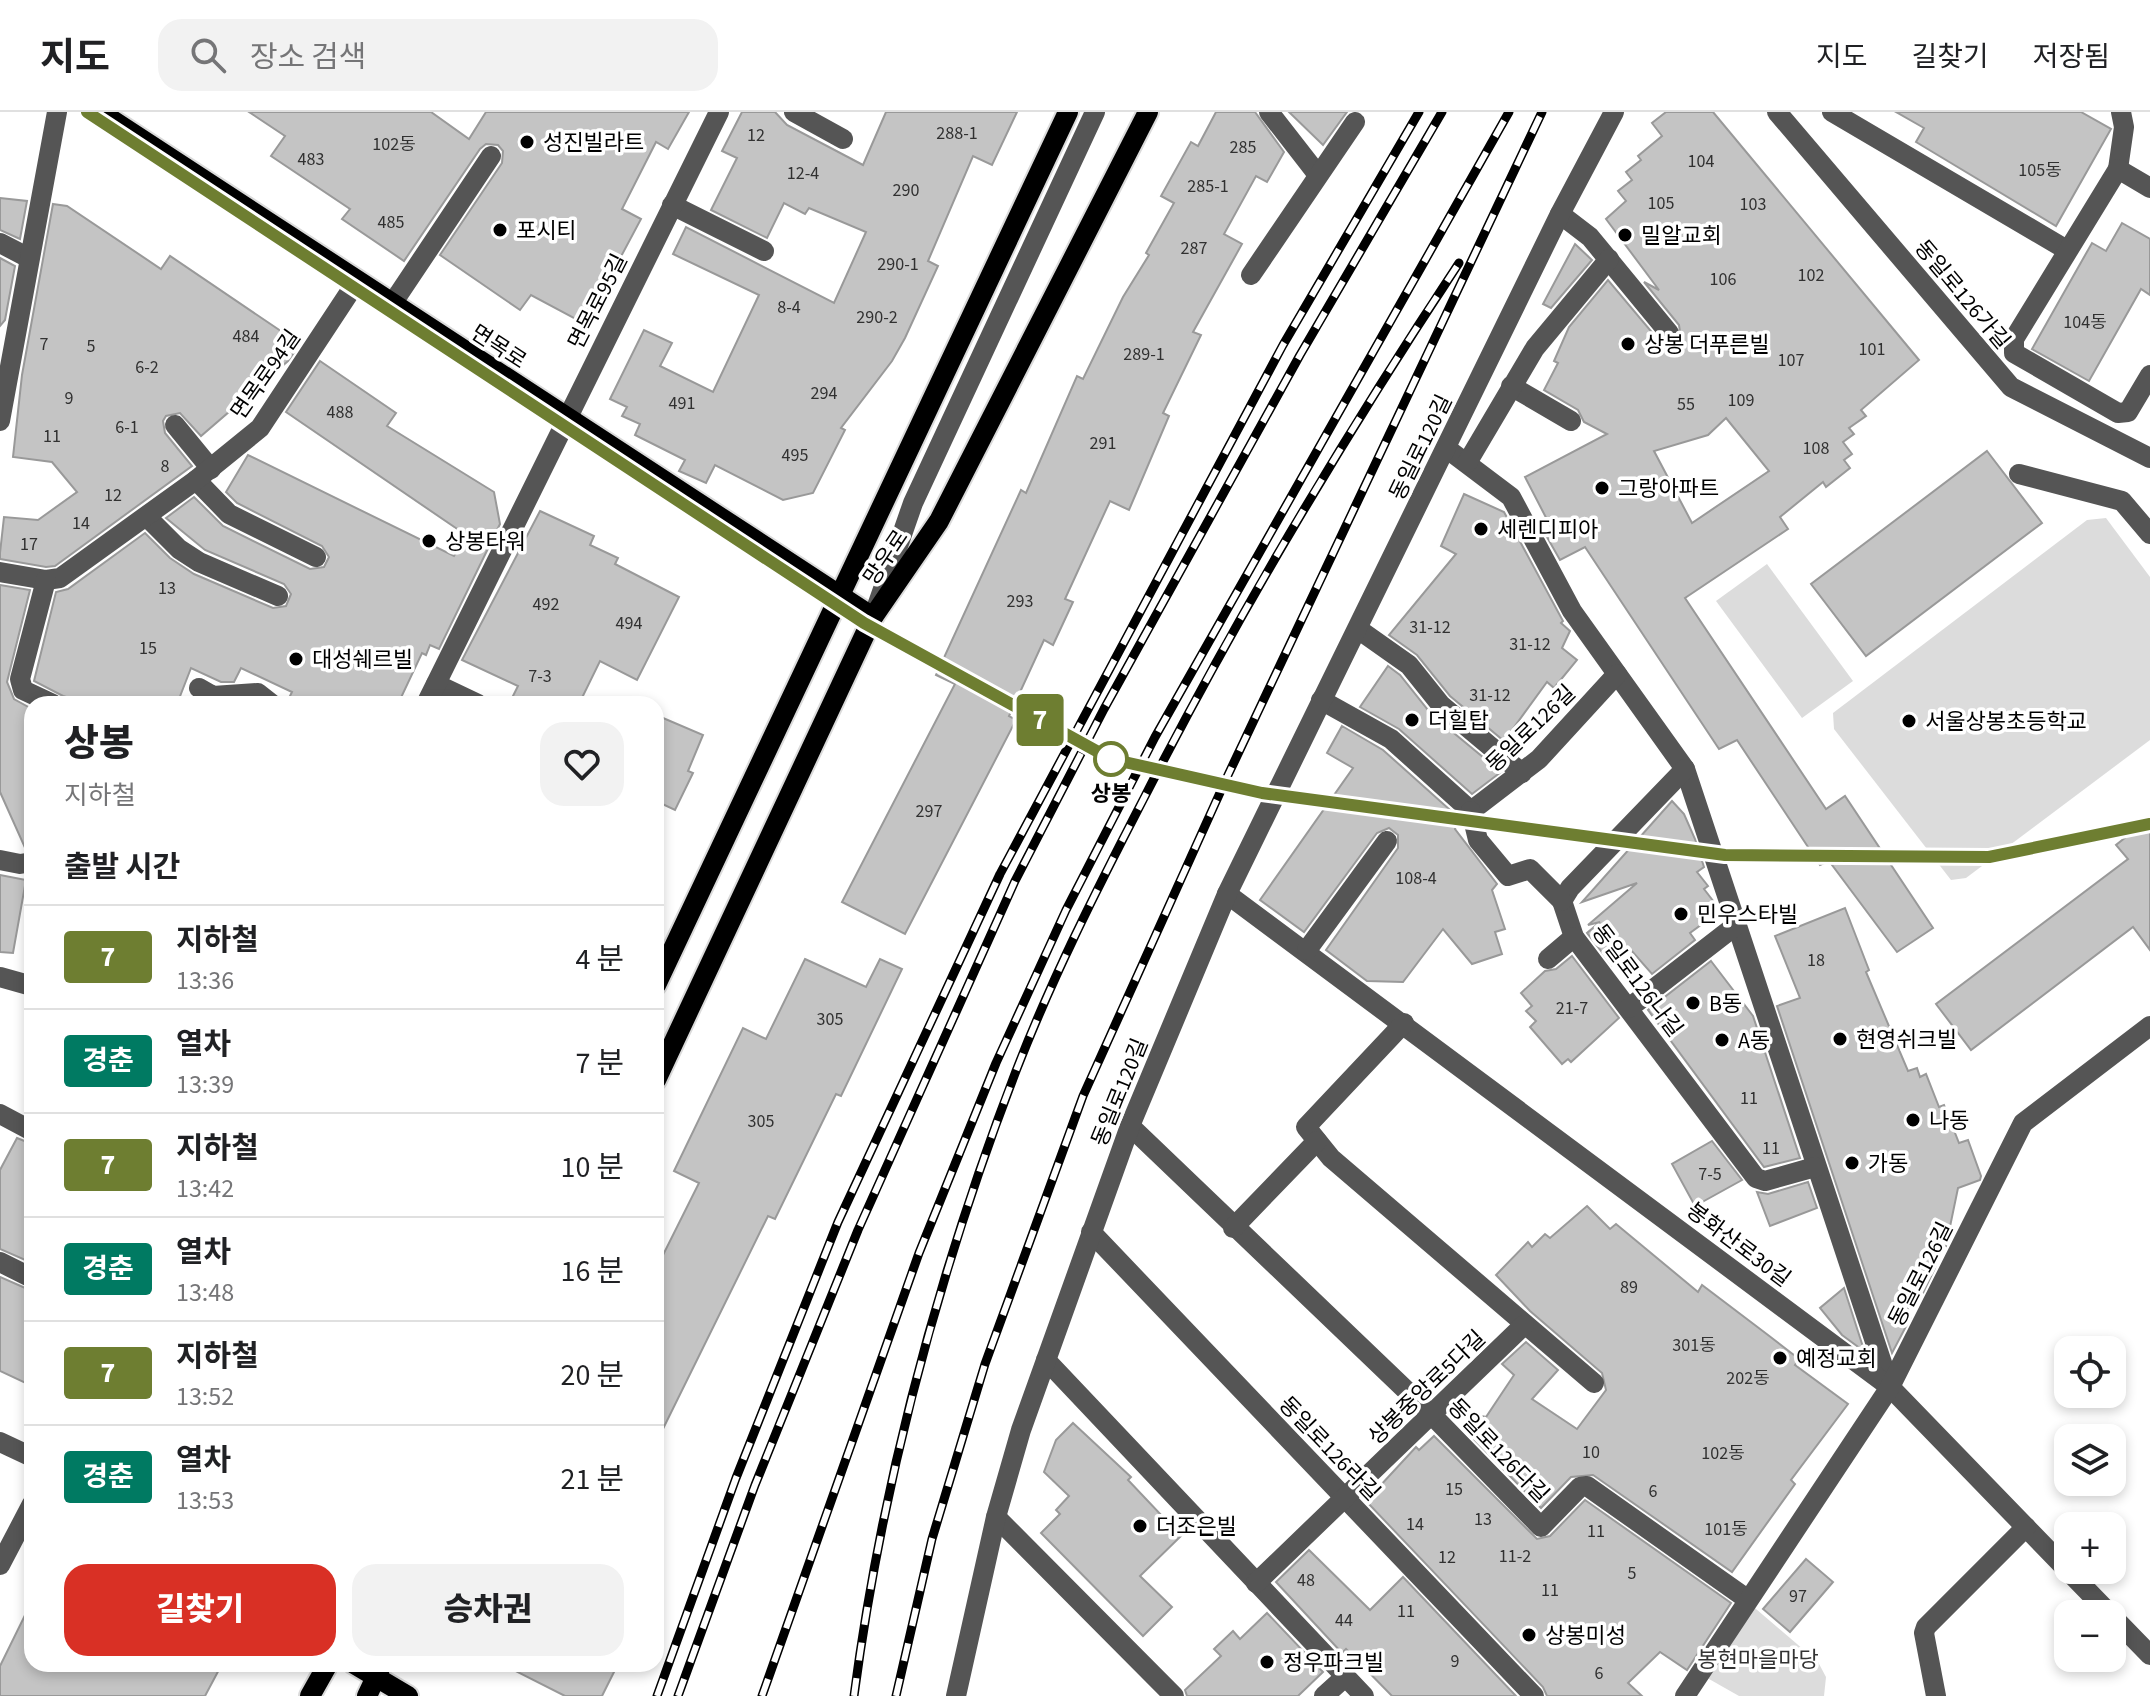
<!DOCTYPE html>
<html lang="ko">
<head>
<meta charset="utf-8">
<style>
	body { margin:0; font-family:"Source Sans 3","Noto Sans KR",sans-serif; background:#f2f2f2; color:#202124; height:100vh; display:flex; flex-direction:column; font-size:30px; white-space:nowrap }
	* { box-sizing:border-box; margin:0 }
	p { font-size:26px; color:#757577 }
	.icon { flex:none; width:44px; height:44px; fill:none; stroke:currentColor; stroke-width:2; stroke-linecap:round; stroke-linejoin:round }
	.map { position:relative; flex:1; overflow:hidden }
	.side { position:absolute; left:24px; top:584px; width:640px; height:976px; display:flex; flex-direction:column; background:#fff; border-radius:24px; box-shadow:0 4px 12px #0003 }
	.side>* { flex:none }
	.badge { padding:0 16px; border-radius:6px; font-size:28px; line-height:52px }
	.buttons { position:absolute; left:2054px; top:1224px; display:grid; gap:16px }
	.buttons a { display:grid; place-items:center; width:72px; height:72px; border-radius:16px; background:#fff; box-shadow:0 4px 12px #0003; font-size:40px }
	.map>.badge { position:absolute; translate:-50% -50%; box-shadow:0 0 0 4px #fff }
	h2 { padding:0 40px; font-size:30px; line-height:72px }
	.round { display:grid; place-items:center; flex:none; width:84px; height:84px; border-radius:24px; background:#f2f2f2 }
	.overview { display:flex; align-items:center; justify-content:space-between; height:136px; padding:0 40px }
	h1 { font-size:38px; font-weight:800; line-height:60px }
	.primary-button { display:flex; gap:16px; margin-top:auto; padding:16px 40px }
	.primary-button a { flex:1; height:92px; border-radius:24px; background:#d93025; color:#fff; font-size:32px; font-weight:800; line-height:92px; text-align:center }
	.primary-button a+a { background:#f2f2f2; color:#202124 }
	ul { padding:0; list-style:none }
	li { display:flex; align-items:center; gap:24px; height:104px; padding:0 40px; border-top:2px solid #e0e0e0 }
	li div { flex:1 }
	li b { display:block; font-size:30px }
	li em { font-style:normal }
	li .badge { min-width:88px; font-weight:700; text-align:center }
	header { display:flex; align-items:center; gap:48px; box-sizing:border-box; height:112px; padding:0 40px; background:#fff; border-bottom:2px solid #e0e0e0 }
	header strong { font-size:38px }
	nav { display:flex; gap:44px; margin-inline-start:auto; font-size:28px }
	.search { width:560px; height:72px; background:#f2f2f2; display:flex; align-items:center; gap:20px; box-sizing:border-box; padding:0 28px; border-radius:24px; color:#757577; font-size:30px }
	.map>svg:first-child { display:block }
</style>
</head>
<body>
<header>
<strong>지도</strong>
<div class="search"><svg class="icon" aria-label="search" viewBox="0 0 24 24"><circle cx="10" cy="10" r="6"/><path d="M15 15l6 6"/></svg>장소 검색</div>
<nav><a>지도</a><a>길찾기</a><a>저장됨</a></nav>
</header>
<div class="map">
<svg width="2150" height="1584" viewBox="0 0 2150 1584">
	<rect width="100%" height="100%" fill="#fff"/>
	<g fill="#dcdcdc">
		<polygon points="2106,406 2150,465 2150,628 1966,766 1951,768 1834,617 1833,601 2087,408"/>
		<polygon points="1767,452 1853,569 1802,606 1716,489"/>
		<polygon points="1749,1491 1818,1550 1826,1565 1824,1584 1739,1584 1702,1563"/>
	</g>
	<g fill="#c4c4c4" stroke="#999" stroke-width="2" fill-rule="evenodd">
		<polygon points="249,0 431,0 469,27 486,0 689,0 668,37 656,30 622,97 641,107 585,212 531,183 520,198 440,143 502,51 503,39 498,33 486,32 480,37 404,149 342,107 350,97 271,44 285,24"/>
		<polygon points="742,0 775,0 787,13 863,53 886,0 1017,0 992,53 973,44 928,149 938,154 905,226 892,249 841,316 845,318 813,381 783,388 715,353 706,371 679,359 685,348 635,323 640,312 622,304 627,295 610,287 644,218 672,231 660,254 713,280 759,183 673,142 686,115 834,191 866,120 809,96 805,102 784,91 767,126 711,98 737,46 722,39"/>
		<polygon points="1216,0 1255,0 1284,40 1267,70 1256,64 1224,122 1242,132 1193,220 1201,223 1163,301 1169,304 1129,398 1110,389 1065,487 1073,490 1053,533 1044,528 1009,604 1016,608 905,822 842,790 955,572 936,563 1021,378 1026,381 1077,264 1083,267 1123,185 1149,143 1146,141 1174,91 1161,84 1191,30 1198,34"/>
		<polygon points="1289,0 1347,0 1323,33"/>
		<path d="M1666,0H1713L1919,248L1861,298L1866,304L1849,316L1854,322L1843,330L1852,342L1844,348L1850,356L1826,375L1823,370L1780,405L1788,417L1685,486L1826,697L1845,684L1933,816L1897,840L1829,749L1820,753L1737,628L1719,637L1585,435L1560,448L1543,418L1555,423L1525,365L1607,322L1584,310L1578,298L1544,278L1558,251L1554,249L1569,215L1608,168L1660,230L1670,234L1681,226L1679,213L1644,170L1659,178L1606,107L1626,89L1618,79L1632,68L1626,60L1641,48L1638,44L1662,24L1652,11ZM1726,306L1769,359L1692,411L1654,339L1708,323Z"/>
		<polygon points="1896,0 2081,0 2111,17 2056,114 1916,30 1924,16"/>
		<polygon points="0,86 27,89 20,127 0,118"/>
		<polygon points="53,92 67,94 161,157 170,144 300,232 288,249 201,324 180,301 166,304 163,309 165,321 192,354 55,454 46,455 0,447 0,441 4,405 38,408 77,380 52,350 13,345 22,263"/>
		<polygon points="2122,111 2150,127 2150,183 2141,177 2089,269 2032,237 2092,131 2106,139"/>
		<polygon points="1575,132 1592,148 1551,196 1543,192"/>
		<polygon points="0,146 15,154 5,208 0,214"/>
		<polygon points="320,249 396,301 387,314 494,380 500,412 439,537 430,533 426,543 422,541 398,592 286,592 292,580 241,556 234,570 221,570 191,556 177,592 89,592 63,584 34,569 56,480 68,477 145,421 170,446 194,462 273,496 286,494 291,482 284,472 205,438 166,406 194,385 223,414 310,457 324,455 329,445 322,434 237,391 226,380 248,343 454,444 466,423 286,300"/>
		<polygon points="1987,339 2042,411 1866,544 1811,472"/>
		<polygon points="1464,382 1504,400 1563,509 1561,511 1570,519 1562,536 1577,548 1554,576 1547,570 1504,629 1450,584 1417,543 1389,523 1456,442 1441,434"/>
		<polygon points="540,399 594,424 590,433 618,446 615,452 679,485 637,568 600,549 579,592 509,592 518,574 462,548"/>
		<polygon points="0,473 30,478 7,570 14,587 32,597 32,737 26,738 0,680"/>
		<polygon points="1388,554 1400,563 1432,603 1501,660 1472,682 1399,617 1360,595"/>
		<polygon points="656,603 703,623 688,659 693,661 675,698 656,689"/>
		<polygon points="1342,614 1383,638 1459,706 1455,717 1497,772 1492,778 1505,817 1495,820 1502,842 1472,852 1443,817 1403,870 1367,869 1326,838 1398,736 1398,723 1389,716 1377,721 1304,820 1260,788 1353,656 1327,641"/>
		<polygon points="1672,689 1684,702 1695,727 1704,755 1697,760 1708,774 1704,777 1714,790 1707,796 1713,804 1690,821 1695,828 1652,862 1630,837 1612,853 1587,821 1600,810 1588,813 1637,771 1582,790"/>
		<polygon points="2150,706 2150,838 2133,815 1971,938 1936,892 2128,747 2116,733"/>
		<polygon points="0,763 26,768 13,841 0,840"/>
		<polygon points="1845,796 1869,858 1866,860 1908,959 1917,956 1920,965 1926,962 1939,995 1944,993 1959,1031 1968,1028 1981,1064 1980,1068 1958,1076 1946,1134 1940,1132 1935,1156 1923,1181 1900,1177 1911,1205 1892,1241 1777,894 1800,886 1775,824"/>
		<polygon points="1572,844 1619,906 1571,950 1568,947 1562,952 1530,915 1536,909 1526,899 1532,894 1521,881 1545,859 1556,857"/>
		<polygon points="805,847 866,875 880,847 902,857 841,984 836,982 775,1107 768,1104 656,1331 656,1157 699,1071 674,1059 743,916 766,927"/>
		<polygon points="1711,849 1753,904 1800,1046 1764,1055 1648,898"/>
		<polygon points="17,1026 32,1032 32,1151 0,1137 0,1058"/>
		<polygon points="1712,1029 1742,1068 1695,1094 1672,1052"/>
		<polygon points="1808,1070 1817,1096 1770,1114 1757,1080 1768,1082"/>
		<polygon points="1587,1094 1610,1117 1616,1112 1698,1180 1702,1173 1768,1223 1799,1247 1795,1253 1848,1292 1791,1368 1795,1372 1732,1460 1593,1363 1571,1365 1541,1396 1466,1319 1482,1304 1486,1305 1514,1263 1502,1252 1526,1230 1558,1258 1532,1287 1577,1317 1606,1278 1602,1261 1530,1199 1496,1163 1528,1130 1532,1135 1545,1122 1550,1126"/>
		<polygon points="0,1165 32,1179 32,1274 0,1259"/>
		<polygon points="1844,1176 1863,1235 1861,1237 1842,1223 1820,1196"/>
		<polygon points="1073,1311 1131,1365 1128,1368 1181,1424 1140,1464 1172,1495 1143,1524 1041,1421 1060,1402 1056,1398 1069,1384 1044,1360 1056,1328"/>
		<polygon points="1434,1324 1537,1427 1550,1424 1585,1388 1731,1491 1687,1558 1660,1540 1628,1571 1642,1584 1547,1584 1543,1575 1366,1389 1416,1335 1419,1338"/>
		<polygon points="1309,1438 1370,1498 1403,1465 1516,1584 1392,1584 1346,1537 1342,1541 1276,1470"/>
		<polygon points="1806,1447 1833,1470 1790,1520 1763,1497"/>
		<polygon points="32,1489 32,1552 222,1552 205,1584 0,1584 0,1554"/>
		<polygon points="1267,1501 1323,1560 1298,1584 1187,1584 1185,1578 1221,1544 1214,1537 1233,1519 1240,1527"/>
		<polygon points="502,1552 618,1552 602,1584 565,1584"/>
	</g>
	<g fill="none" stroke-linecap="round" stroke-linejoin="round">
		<defs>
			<g id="major">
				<polyline points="100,0 873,505"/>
				<polyline points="656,873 1068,0"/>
				<polyline points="656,968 873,505 939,409 1148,0"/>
				<polyline points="354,1552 408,1584"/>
				<polyline points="310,1584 328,1552"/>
				<polyline points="367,1584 382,1552"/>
			</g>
		</defs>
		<use href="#major" stroke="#dbdbdb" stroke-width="24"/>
		<g stroke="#555" stroke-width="20">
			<polyline points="794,0 843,27"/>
			<polyline points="1269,0 1318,63"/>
			<polyline points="1777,0 2011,275 2150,346"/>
			<polyline points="1832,0 2067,138"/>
			<polyline points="2118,57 2124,15 2121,0"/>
			<polyline points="2150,76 2118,57 2014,227 2014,241 2118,301 2128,300 2150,263"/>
			<polyline points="672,93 764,139"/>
			<polyline points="1560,102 1590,125 1669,221"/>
			<polyline points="0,131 29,146"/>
			<polyline points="1251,163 1355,10"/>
			<polyline points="392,192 491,44"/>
			<polyline points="1511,274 1571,309"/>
			<polyline points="0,309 57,0"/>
			<polyline points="175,313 211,357"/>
			<polyline points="1446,336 1511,385 1572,499 1685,657 1890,1275"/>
			<polyline points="1467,351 1535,236 1609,147"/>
			<polyline points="2019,362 2122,389 2150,422"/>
			<polyline points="196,368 229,402 316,445"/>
			<polyline points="147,405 179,437 199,450 278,484"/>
			<polyline points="0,460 46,468 60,466 196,368 260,316 357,169"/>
			<polyline points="46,468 20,567 23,578 53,592"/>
			<polyline points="876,497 913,391 1095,0"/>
			<polyline points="1358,517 1409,553 1441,593 1522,661"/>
			<polyline points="436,572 478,592"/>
			<polyline points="199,576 213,584 258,581 272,592"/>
			<polyline points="1321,588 1391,627 1471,699"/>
			<polyline points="426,592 719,0"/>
			<polyline points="1685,657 1570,776 1562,789 1574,825 1756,1066 1765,1069 1815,1055"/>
			<polyline points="1471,699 1539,647 1617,562"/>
			<polyline points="1471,699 1478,728 1508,764 1530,757 1562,789"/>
			<polyline points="0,748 20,752 32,750"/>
			<polyline points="1227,782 1890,1275 2110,1502"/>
			<polyline points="1307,838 1387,729"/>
			<polyline points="1548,847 1574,825"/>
			<polyline points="0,865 32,874"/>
			<polyline points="1629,896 1735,814"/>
			<polyline points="1404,911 1306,1015 1331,1046 1594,1271"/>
			<polyline points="0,1002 32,1019"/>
			<polyline points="1130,1014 1433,1304 1541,1415 1580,1375 1587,1374 1747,1487"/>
			<polyline points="1233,1116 1317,1029"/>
			<polyline points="1091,1120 1534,1584"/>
			<polyline points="0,1150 32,1166"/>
			<polyline points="1046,1248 1364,1584"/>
			<polyline points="0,1330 32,1345"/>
			<polyline points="996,1405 1174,1584"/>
			<polyline points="0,1453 32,1392"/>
			<polyline points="1256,1471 1524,1213"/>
			<polyline points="2112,1504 2150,1543"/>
			<polyline points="956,1584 996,1405 1021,1318 1130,1014 1227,782 1560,102 1614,0"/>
			<polyline points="1324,1584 1345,1565"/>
			<polyline points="1685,1584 1890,1275 2023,1011 2150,914"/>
			<polyline points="1936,1584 1924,1521 1926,1515 2026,1415"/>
		</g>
		<use href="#major" stroke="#000" stroke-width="20"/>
		<defs>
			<g id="rail">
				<polyline points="657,1584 736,1366 838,1110 1000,762 1283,233 1419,0"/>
				<polyline points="678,1584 755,1373 858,1118 1015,769 1104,597 1300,243 1442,0"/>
				<polyline points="762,1584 919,1141 996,951 1066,798 1155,625 1509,0"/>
				<path d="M854,1584C882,1372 939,1159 1016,959C1052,866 1097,777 1143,688C1238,502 1344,325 1459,151"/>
				<polyline points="896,1584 932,1427 985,1252 1083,984 1228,663 1542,0"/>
			</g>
		</defs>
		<use href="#rail" stroke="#000" stroke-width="9"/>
		<use href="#rail" stroke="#fff" stroke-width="6" stroke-dasharray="18" stroke-linecap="butt"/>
	</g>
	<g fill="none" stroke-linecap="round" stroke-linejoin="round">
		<defs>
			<polyline id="line" points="87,0 864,511 1111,647 1262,681 1725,743 1989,745 2150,712"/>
		</defs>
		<use href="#line" stroke="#fff" stroke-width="18"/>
		<use href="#line" stroke="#6e7e31" stroke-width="12"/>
	</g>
	<g fill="#000" stroke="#fff" stroke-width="3">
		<circle cx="527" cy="30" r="8"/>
		<circle cx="500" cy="118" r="8"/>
		<circle cx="1625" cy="123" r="8"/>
		<circle cx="1628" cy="232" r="8"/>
		<circle cx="1602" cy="376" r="8"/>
		<circle cx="1481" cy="417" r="8"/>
		<circle cx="429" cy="429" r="8"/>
		<circle cx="296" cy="547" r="8"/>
		<circle cx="1412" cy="608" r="8"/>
		<circle cx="1909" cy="609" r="8"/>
		<circle cx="1681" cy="802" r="8"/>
		<circle cx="1693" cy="891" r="8"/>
		<circle cx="1840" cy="927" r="8"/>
		<circle cx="1722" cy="928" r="8"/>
		<circle cx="1913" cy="1008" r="8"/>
		<circle cx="1852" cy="1051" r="8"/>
		<circle cx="1780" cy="1246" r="8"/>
		<circle cx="1140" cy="1414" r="8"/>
		<circle cx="1529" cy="1523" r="8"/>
		<circle cx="1267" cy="1550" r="8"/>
	</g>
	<circle fill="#fff" stroke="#6e7e31" stroke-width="4" cx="1111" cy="647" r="16"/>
	<g text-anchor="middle" stroke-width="7" stroke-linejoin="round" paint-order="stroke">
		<g font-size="18" fill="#313131">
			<text x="957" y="27">288-1</text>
			<text x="756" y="29">12</text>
			<text x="394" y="38">102동</text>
			<text x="1243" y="41">285</text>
			<text x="311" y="53">483</text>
			<text x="1701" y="55">104</text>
			<text x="2040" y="64">105동</text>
			<text x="803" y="67">12-4</text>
			<text x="1208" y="80">285-1</text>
			<text x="906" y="84">290</text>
			<text x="1661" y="97">105</text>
			<text x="1753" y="98">103</text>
			<text x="391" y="116">485</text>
			<text x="1194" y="142">287</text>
			<text x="898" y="158">290-1</text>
			<text x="1811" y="169">102</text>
			<text x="1723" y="173">106</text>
			<text x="789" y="201">8-4</text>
			<text x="877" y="211">290-2</text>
			<text x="2085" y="216">104동</text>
			<text x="246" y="230">484</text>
			<text x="44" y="238">7</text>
			<text x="91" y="240">5</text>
			<text x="1872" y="243">101</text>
			<text x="1144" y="248">289-1</text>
			<text x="1791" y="254">107</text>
			<text x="147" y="261">6-2</text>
			<text x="824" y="287">294</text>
			<text x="69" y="292">9</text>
			<text x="1741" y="294">109</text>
			<text x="682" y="297">491</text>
			<text x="1686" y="298">55</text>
			<text x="340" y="306">488</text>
			<text x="127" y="321">6-1</text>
			<text x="52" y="330">11</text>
			<text x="1103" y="337">291</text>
			<text x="1816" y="342">108</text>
			<text x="795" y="349">495</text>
			<text x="165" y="360">8</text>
			<text x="113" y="389">12</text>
			<text x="81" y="417">14</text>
			<text x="29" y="438">17</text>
			<text x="167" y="482">13</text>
			<text x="1020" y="495">293</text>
			<text x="546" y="498">492</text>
			<text x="629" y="517">494</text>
			<text x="1430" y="521">31-12</text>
			<text x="1530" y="538">31-12</text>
			<text x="148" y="542">15</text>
			<text x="540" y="570">7-3</text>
			<text x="1490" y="589">31-12</text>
			<text x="929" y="705">297</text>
			<text x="1416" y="772">108-4</text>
			<text x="1816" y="854">18</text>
			<text x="1572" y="902">21-7</text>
			<text x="830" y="913">305</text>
			<text x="1749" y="992">11</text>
			<text x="761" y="1015">305</text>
			<text x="1771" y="1042">11</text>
			<text x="1710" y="1068">7-5</text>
			<text x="1629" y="1181">89</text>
			<text x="1694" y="1239">301동</text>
			<text x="1748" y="1272">202동</text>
			<text x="1591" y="1346">10</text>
			<text x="1723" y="1347">102동</text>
			<text x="1454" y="1383">15</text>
			<text x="1653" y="1385">6</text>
			<text x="1483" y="1413">13</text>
			<text x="1415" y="1418">14</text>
			<text x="1726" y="1423">101동</text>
			<text x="1596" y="1425">11</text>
			<text x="1515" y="1450">11-2</text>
			<text x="1447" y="1451">12</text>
			<text x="1632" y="1467">5</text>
			<text x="1306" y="1474">48</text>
			<text x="1550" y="1484">11</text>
			<text x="1798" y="1490">97</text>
			<text x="1406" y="1505">11</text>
			<text x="1344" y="1514">44</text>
			<text x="1455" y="1555">9</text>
			<text x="1599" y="1567">6</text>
		</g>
		<g font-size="22" fill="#000" stroke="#fff" text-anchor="start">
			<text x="543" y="38">성진빌라트</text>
			<text x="516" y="126">포시티</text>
			<text x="1641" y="131">밀알교회</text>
			<text x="1644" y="240">상봉 더푸른빌</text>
			<text x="1618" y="384">그랑아파트</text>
			<text x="1497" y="425">세렌디피아</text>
			<text x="445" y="437">상봉타워</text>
			<text x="312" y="555">대성쉐르빌</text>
			<text x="1428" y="616">더힐탑</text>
			<text x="1925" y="617">서울상봉초등학교</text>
			<text x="1697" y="810">민우스타빌</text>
			<text x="1709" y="899">B동</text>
			<text x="1856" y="935">현영쉬크빌</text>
			<text x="1738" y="936">A동</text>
			<text x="1929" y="1016">나동</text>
			<text x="1868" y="1059">가동</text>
			<text x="1796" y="1254">예정교회</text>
			<text x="1156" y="1422">더조은빌</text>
			<text x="1545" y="1531">상봉미성</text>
			<text x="1283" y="1558">정우파크빌</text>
		</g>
		<g font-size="22" fill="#000" stroke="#fff">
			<text transform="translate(1963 182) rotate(50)" y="8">동일로126가길</text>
			<text transform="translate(597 189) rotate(-63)" y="8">면목로95길</text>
			<text transform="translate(499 234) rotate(33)" y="8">면목로</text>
			<text transform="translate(265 262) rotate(-55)" y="8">면목로94길</text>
			<text transform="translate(1420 335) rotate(-64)" y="8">동일로120길</text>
			<text transform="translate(885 445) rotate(-56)" y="8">망우로</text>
			<text transform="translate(1530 616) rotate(-44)" y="8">동일로126길</text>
			<text transform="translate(1638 868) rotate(53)" y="8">동일로126나길</text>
			<text transform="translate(1119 980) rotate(-68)" y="8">동일로120길</text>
			<text transform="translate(1739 1132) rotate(37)" y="8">봉화산로30길</text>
			<text transform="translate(1920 1162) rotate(-63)" y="8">동일로126길</text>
			<text transform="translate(1426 1275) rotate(-44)" y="8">상봉중앙로5다길</text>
			<text transform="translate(1330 1336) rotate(46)" y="8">동일로126라길</text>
			<text transform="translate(1499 1338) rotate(46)" y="8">동일로126다길</text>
		</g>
		<g font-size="22" font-weight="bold" fill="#000" stroke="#fff">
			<text x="1111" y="689">상봉</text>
		</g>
		<g font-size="22" fill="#333" stroke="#fff">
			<text x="1758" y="1555">봉현마을마당</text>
		</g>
	</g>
</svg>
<div class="buttons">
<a><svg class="icon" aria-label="locate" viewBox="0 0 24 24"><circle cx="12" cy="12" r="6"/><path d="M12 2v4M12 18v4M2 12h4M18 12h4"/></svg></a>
<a><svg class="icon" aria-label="layers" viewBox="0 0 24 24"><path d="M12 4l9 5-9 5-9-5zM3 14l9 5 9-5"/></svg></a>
<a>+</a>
<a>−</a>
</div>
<b class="badge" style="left:1040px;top:608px;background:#6e7e31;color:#fff">7</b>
<section class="side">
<div class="overview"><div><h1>상봉</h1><p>지하철</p></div><a class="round"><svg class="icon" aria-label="heart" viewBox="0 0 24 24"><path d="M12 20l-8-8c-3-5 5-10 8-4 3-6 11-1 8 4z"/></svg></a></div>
<h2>출발 시간</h2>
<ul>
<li><span class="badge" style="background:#6e7e31;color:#fff">7</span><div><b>지하철</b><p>13:36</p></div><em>4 분</em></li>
<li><span class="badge" style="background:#007a62;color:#fff">경춘</span><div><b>열차</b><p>13:39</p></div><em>7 분</em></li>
<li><span class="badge" style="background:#6e7e31;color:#fff">7</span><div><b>지하철</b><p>13:42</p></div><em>10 분</em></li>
<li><span class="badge" style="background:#007a62;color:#fff">경춘</span><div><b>열차</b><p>13:48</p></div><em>16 분</em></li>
<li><span class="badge" style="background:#6e7e31;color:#fff">7</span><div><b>지하철</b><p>13:52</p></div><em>20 분</em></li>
<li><span class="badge" style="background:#007a62;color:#fff">경춘</span><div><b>열차</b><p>13:53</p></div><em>21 분</em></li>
</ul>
<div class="primary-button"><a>길찾기</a><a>승차권</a></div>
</section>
</div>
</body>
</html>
